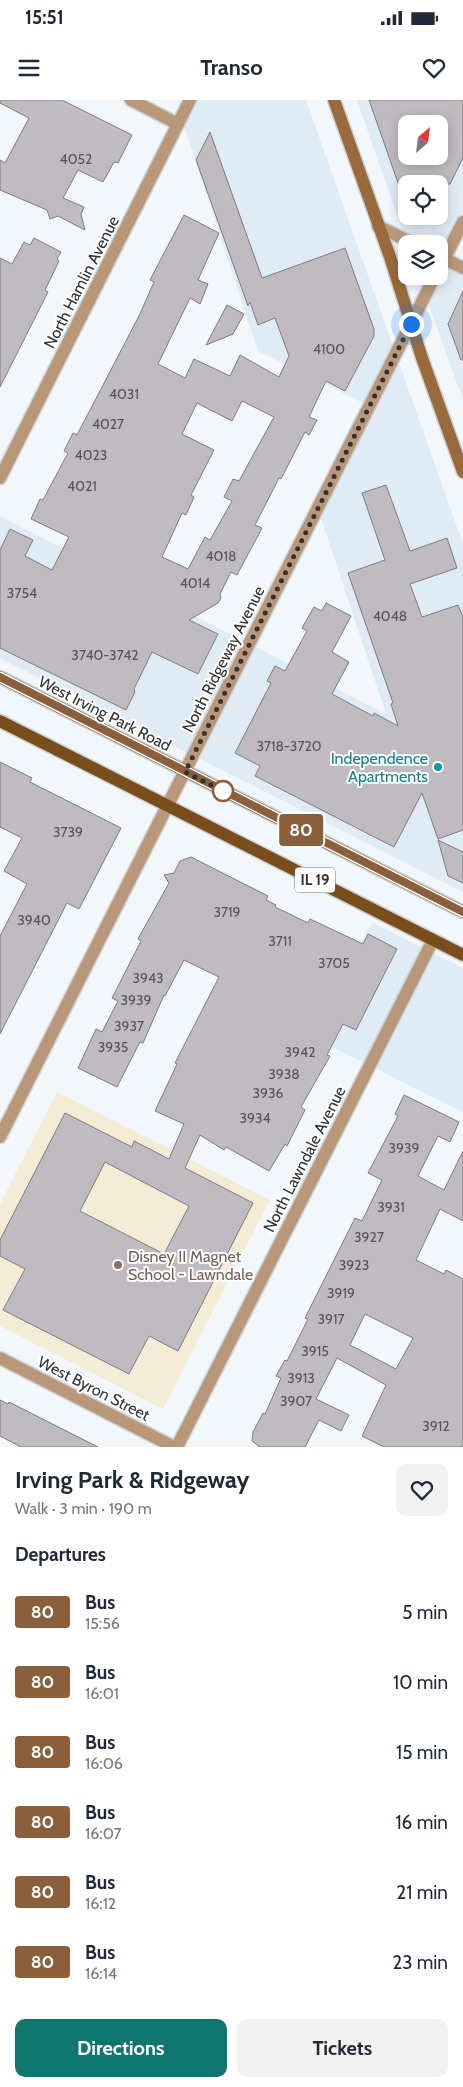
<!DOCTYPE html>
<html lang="en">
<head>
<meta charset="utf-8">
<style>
	body { margin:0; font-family:Cabin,sans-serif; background:#f2f2f3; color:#1f2937; height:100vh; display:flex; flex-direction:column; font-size:19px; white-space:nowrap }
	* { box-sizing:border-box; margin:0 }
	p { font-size:16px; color:#747a83 }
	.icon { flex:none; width:28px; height:28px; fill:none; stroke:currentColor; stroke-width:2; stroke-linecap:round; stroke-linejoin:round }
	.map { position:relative; height:1347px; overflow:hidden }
	.side { display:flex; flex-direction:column; background:#fff; flex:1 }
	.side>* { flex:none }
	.badge { padding:0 10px; border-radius:4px; font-size:18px; line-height:32px }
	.needle { width:32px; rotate:28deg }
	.fabs { position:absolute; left:398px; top:15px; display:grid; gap:10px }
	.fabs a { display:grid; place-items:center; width:50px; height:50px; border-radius:10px; background:#fff; box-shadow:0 2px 12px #0003; font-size:25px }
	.you { position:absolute; width:25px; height:25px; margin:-12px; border:4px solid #fff; border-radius:50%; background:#1a73e8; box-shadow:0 0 0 8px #1a73e833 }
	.map>.badge { position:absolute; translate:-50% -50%; box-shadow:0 0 0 2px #fff }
	h2 { padding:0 15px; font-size:19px; line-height:45px }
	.round { display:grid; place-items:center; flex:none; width:52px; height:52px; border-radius:10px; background:#f2f2f3 }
	.headline { display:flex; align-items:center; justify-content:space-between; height:85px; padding:0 15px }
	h1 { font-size:24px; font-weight:700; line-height:38px }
	.primary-button { display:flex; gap:10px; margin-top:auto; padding:10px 15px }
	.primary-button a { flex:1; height:58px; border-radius:10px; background:#0f766e; color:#fff; font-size:20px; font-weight:700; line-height:58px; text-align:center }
	.primary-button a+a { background:#f2f2f3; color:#1f2937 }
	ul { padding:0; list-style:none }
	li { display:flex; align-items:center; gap:15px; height:70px; padding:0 15px }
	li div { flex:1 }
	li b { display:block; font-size:19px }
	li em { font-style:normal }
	li .badge { min-width:55px; font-weight:700; text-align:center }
	.status { display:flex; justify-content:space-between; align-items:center; height:35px; padding:0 25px; background:#fff; direction:ltr }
	.status svg { height:14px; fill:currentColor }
	header { display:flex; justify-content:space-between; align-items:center; height:65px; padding:0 15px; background:#fff; font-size:22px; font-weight:700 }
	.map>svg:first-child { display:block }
</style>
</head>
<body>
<div class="status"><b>15:51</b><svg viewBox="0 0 49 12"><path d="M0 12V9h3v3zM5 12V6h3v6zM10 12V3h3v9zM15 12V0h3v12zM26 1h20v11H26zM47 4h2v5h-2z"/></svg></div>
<header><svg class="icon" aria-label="menu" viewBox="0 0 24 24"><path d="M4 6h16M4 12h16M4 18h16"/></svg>Transo<svg class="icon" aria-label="heart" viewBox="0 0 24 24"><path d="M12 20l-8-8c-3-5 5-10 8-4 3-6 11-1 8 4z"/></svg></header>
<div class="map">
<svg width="463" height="1347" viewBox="0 0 463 1347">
	<rect width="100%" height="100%" fill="#f2f7fb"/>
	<g fill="#e0ecf5" fill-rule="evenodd">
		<polygon points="195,0 306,0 463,444 463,792 0,558 0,416 386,614 319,412 371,307 258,251 183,23"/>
		<path d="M357,0H463V111L439,158L463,170V301L419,176H439V144H407ZM406,24H439V56H406ZM406,84H439V116H406Z"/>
		<polygon points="372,822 463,868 463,1012 312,937"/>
	</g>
	<polygon fill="#f4ecd6" points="57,992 270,1100 163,1309 0,1226 0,1104"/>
	<g fill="#bfbbc0" stroke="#7e7b7f" fill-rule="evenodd">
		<polygon points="0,0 62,0 132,35 118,63 114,62 103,82 78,70 63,98 84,107 81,114 85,130 58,116 50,119 47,110 0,90 0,60 5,63 29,18 0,3"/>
		<path d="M369,0H463V58L450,84H406V99L404,100ZM406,24H439V56H406Z"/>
		<path d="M210,32L262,178L345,148L374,229V236L345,291L326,281L309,317L317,320L309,335L305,332L281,379L279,378L255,425L262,428L237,475L231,472L220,494L221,498L218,503L189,520L218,534L198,574L152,552L134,589L135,592L126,610L0,548V450L10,429L33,440L25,456L52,470L69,437L31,419L40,399L43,400L68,353L64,351L73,333L77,335L139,216L154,182L150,180L184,115L219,133L198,180L208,184L200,204L190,198L158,264L185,278L194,259L230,276L240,255L279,277L289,256L275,218L258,225L250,202L248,206L196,60ZM242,301L274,317L239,381L233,379L224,397L232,401L210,440L205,437L188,469L162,457L182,413L186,415L194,397L191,395L214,350L182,334L197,303L232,321Z"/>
		<polygon points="34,138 61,152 57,159 59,161 45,190 48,192 0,287 0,158 12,164 24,142 30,145"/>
		<polygon points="463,191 463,260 461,260 448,224"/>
		<polygon points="227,205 244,214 233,234 206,245"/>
		<polygon points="386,385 410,451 447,438 457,468 410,484 422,517 458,505 463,517 463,730 438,739 422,693 394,747 255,676 260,666 235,653 271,583 267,581 275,566 285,571 307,531 302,528 314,507 322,511 326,503 351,516 332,552 349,562 332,594 373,616 374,613 398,626 391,604 393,603 348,473 385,460 362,393"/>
		<polygon points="0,662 32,678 30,682 121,728 79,809 67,803 0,934 0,836 27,784 4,771 22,738 0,727"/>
		<polygon points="438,740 463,752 463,783 448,776"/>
		<path d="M191,757L268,796L266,800L276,805L275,807L308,823L310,819L363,844L368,834L397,849L356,930L343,924L327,955L330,956L301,1007L305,1010L287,1046L285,1044L269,1071L226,1047L224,1050L200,1035L185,1068L253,1103L178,1251L149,1236L129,1274L3,1210L25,1169L0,1156V1140L65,1013L132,1047L134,1041L169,1059L184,1024L155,1011L177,964L175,963L219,877L184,860L165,896L164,895L143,943L140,942L117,987L78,968L96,929L102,932L118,901L112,898L141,841L138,839L169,783L164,775L174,773L180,761ZM105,1062L189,1106L164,1154L80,1111Z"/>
		<path d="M404,995L459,1022L450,1042L438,1036L418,1076L444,1090L463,1051V1121L440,1109L416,1160L444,1174L446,1170L463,1179V1347H384L362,1336L386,1285L337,1258L316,1299L349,1315L341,1331L319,1320L305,1347H260L252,1341L253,1332L263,1313L265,1314L281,1278L276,1276L285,1260L287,1261L308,1219L305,1218L355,1118L362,1121L382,1080L368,1073L398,1016L395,1014ZM365,1214L413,1238L396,1269L350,1245Z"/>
		<polygon points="0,1300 8,1304 9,1302 98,1347 21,1347 0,1336"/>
	</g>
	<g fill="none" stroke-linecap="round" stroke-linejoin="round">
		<defs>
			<g id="minor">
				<polyline points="131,0 178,24"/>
				<polyline points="378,126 414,144"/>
				<polyline points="439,156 463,168"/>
				<polyline points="439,169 463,122"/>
				<polyline points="0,378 190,0"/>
				<polyline points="0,1037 435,176"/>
				<polyline points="0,1258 174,1347"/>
				<polyline points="177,1347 433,840"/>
			</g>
			<polyline id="secondary" points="334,0 390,157 422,258 463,372"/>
			<g id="primary">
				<polyline points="0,577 463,812"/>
				<polyline points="0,621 463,855"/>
			</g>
		</defs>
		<use href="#minor" stroke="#cfd3d7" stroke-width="15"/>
		<use href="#secondary" stroke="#cfd3d7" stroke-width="15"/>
		<use href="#primary" stroke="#cfd3d7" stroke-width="15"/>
		<use href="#minor" stroke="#b9987a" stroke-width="12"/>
		<use href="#secondary" stroke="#996a3b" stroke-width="12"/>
		<use href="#primary" stroke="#794d1c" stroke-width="12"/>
	</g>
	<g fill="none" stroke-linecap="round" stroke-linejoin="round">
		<defs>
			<polyline id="line" points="0,577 463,812"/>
		</defs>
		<use href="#line" stroke="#fff" stroke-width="11"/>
		<use href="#line" stroke="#8b5e3c" stroke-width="8"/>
		<polyline stroke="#303133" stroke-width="5" stroke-dasharray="0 9" points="223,691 229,694 185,672 411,224"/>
	</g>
	<circle fill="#0f9aa8" stroke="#fff" stroke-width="2" cx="438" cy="667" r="5"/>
	<circle fill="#fff" stroke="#8b5e3c" stroke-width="2.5" cx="223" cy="691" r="10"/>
	<circle fill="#8d6e63" stroke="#fff" stroke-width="2" cx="118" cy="1165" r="5"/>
	<g text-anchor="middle" stroke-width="4" stroke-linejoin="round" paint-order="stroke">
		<g font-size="14" fill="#545456">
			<text x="76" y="64">4052</text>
			<text x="329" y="254">4100</text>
			<text x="124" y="299">4031</text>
			<text x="108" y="329">4027</text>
			<text x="91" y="360">4023</text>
			<text x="82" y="391">4021</text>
			<text x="221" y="461">4018</text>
			<text x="195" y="488">4014</text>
			<text x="22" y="498">3754</text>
			<text x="390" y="521">4048</text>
			<text x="105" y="560">3740-3742</text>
			<text x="289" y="651">3718-3720</text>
			<text x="68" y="737">3739</text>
			<text x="227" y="817">3719</text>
			<text x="34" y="825">3940</text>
			<text x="280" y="846">3711</text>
			<text x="334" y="868">3705</text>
			<text x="148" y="883">3943</text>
			<text x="136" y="905">3939</text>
			<text x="129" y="931">3937</text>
			<text x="113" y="952">3935</text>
			<text x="300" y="957">3942</text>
			<text x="284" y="979">3938</text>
			<text x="268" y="998">3936</text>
			<text x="255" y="1023">3934</text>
			<text x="404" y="1053">3939</text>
			<text x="391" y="1112">3931</text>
			<text x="369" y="1142">3927</text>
			<text x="354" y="1170">3923</text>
			<text x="341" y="1198">3919</text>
			<text x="331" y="1224">3917</text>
			<text x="315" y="1256">3915</text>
			<text x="301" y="1283">3913</text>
			<text x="296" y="1306">3907</text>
			<text x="436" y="1331">3912</text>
		</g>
		<rect fill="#fff" stroke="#6e6f70" stroke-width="1" x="295" y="767.5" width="40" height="25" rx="4"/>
		<g font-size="15" font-weight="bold" fill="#303133">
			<text x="315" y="785">IL 19</text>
		</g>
		<g font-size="16" fill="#303133" stroke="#fff">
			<text transform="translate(81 182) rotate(-63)" y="6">North Hamlin Avenue</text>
			<text transform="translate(223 559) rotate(-63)" y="6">North Ridgeway Avenue</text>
			<text transform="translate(105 613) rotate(27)" y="6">West Irving Park Road</text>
			<text transform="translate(304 1059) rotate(-63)" y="6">North Lawndale Avenue</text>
			<text transform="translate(94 1288) rotate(27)" y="6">West Byron Street</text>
		</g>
		<g font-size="16" fill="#0d838f" stroke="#fff" text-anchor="end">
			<text x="428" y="664">Independence<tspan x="428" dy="18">Apartments</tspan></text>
		</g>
		<g font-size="16" fill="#785e54" stroke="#fff" text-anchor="start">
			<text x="128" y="1162">Disney II Magnet<tspan x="128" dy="18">School - Lawndale</tspan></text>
		</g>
	</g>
</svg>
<div class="fabs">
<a><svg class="needle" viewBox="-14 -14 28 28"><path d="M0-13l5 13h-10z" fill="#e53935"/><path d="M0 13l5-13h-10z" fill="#747a83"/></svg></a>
<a><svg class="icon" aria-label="locate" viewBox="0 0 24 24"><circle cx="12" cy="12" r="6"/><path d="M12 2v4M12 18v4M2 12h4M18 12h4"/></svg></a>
<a><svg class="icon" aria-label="layers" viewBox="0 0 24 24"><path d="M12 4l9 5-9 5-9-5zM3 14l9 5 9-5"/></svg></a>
</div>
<div class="you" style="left:411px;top:224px"></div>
<b class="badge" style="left:301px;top:730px;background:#8b5e3c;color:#fff">80</b>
</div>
<section class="side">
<div class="headline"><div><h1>Irving Park &amp; Ridgeway</h1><p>Walk · 3 min · 190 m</p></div><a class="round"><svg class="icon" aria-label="heart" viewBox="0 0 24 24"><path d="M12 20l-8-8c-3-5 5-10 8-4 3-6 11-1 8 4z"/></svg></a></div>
<h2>Departures</h2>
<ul>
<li><span class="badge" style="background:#8b5e3c;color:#fff">80</span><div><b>Bus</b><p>15:56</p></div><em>5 min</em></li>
<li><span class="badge" style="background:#8b5e3c;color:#fff">80</span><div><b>Bus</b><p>16:01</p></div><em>10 min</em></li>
<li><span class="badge" style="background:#8b5e3c;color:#fff">80</span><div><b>Bus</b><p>16:06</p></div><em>15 min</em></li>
<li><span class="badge" style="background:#8b5e3c;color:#fff">80</span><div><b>Bus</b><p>16:07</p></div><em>16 min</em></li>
<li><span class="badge" style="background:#8b5e3c;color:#fff">80</span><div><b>Bus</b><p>16:12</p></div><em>21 min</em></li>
<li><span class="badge" style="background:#8b5e3c;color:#fff">80</span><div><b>Bus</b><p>16:14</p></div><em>23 min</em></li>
</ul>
<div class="primary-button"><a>Directions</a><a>Tickets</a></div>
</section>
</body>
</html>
